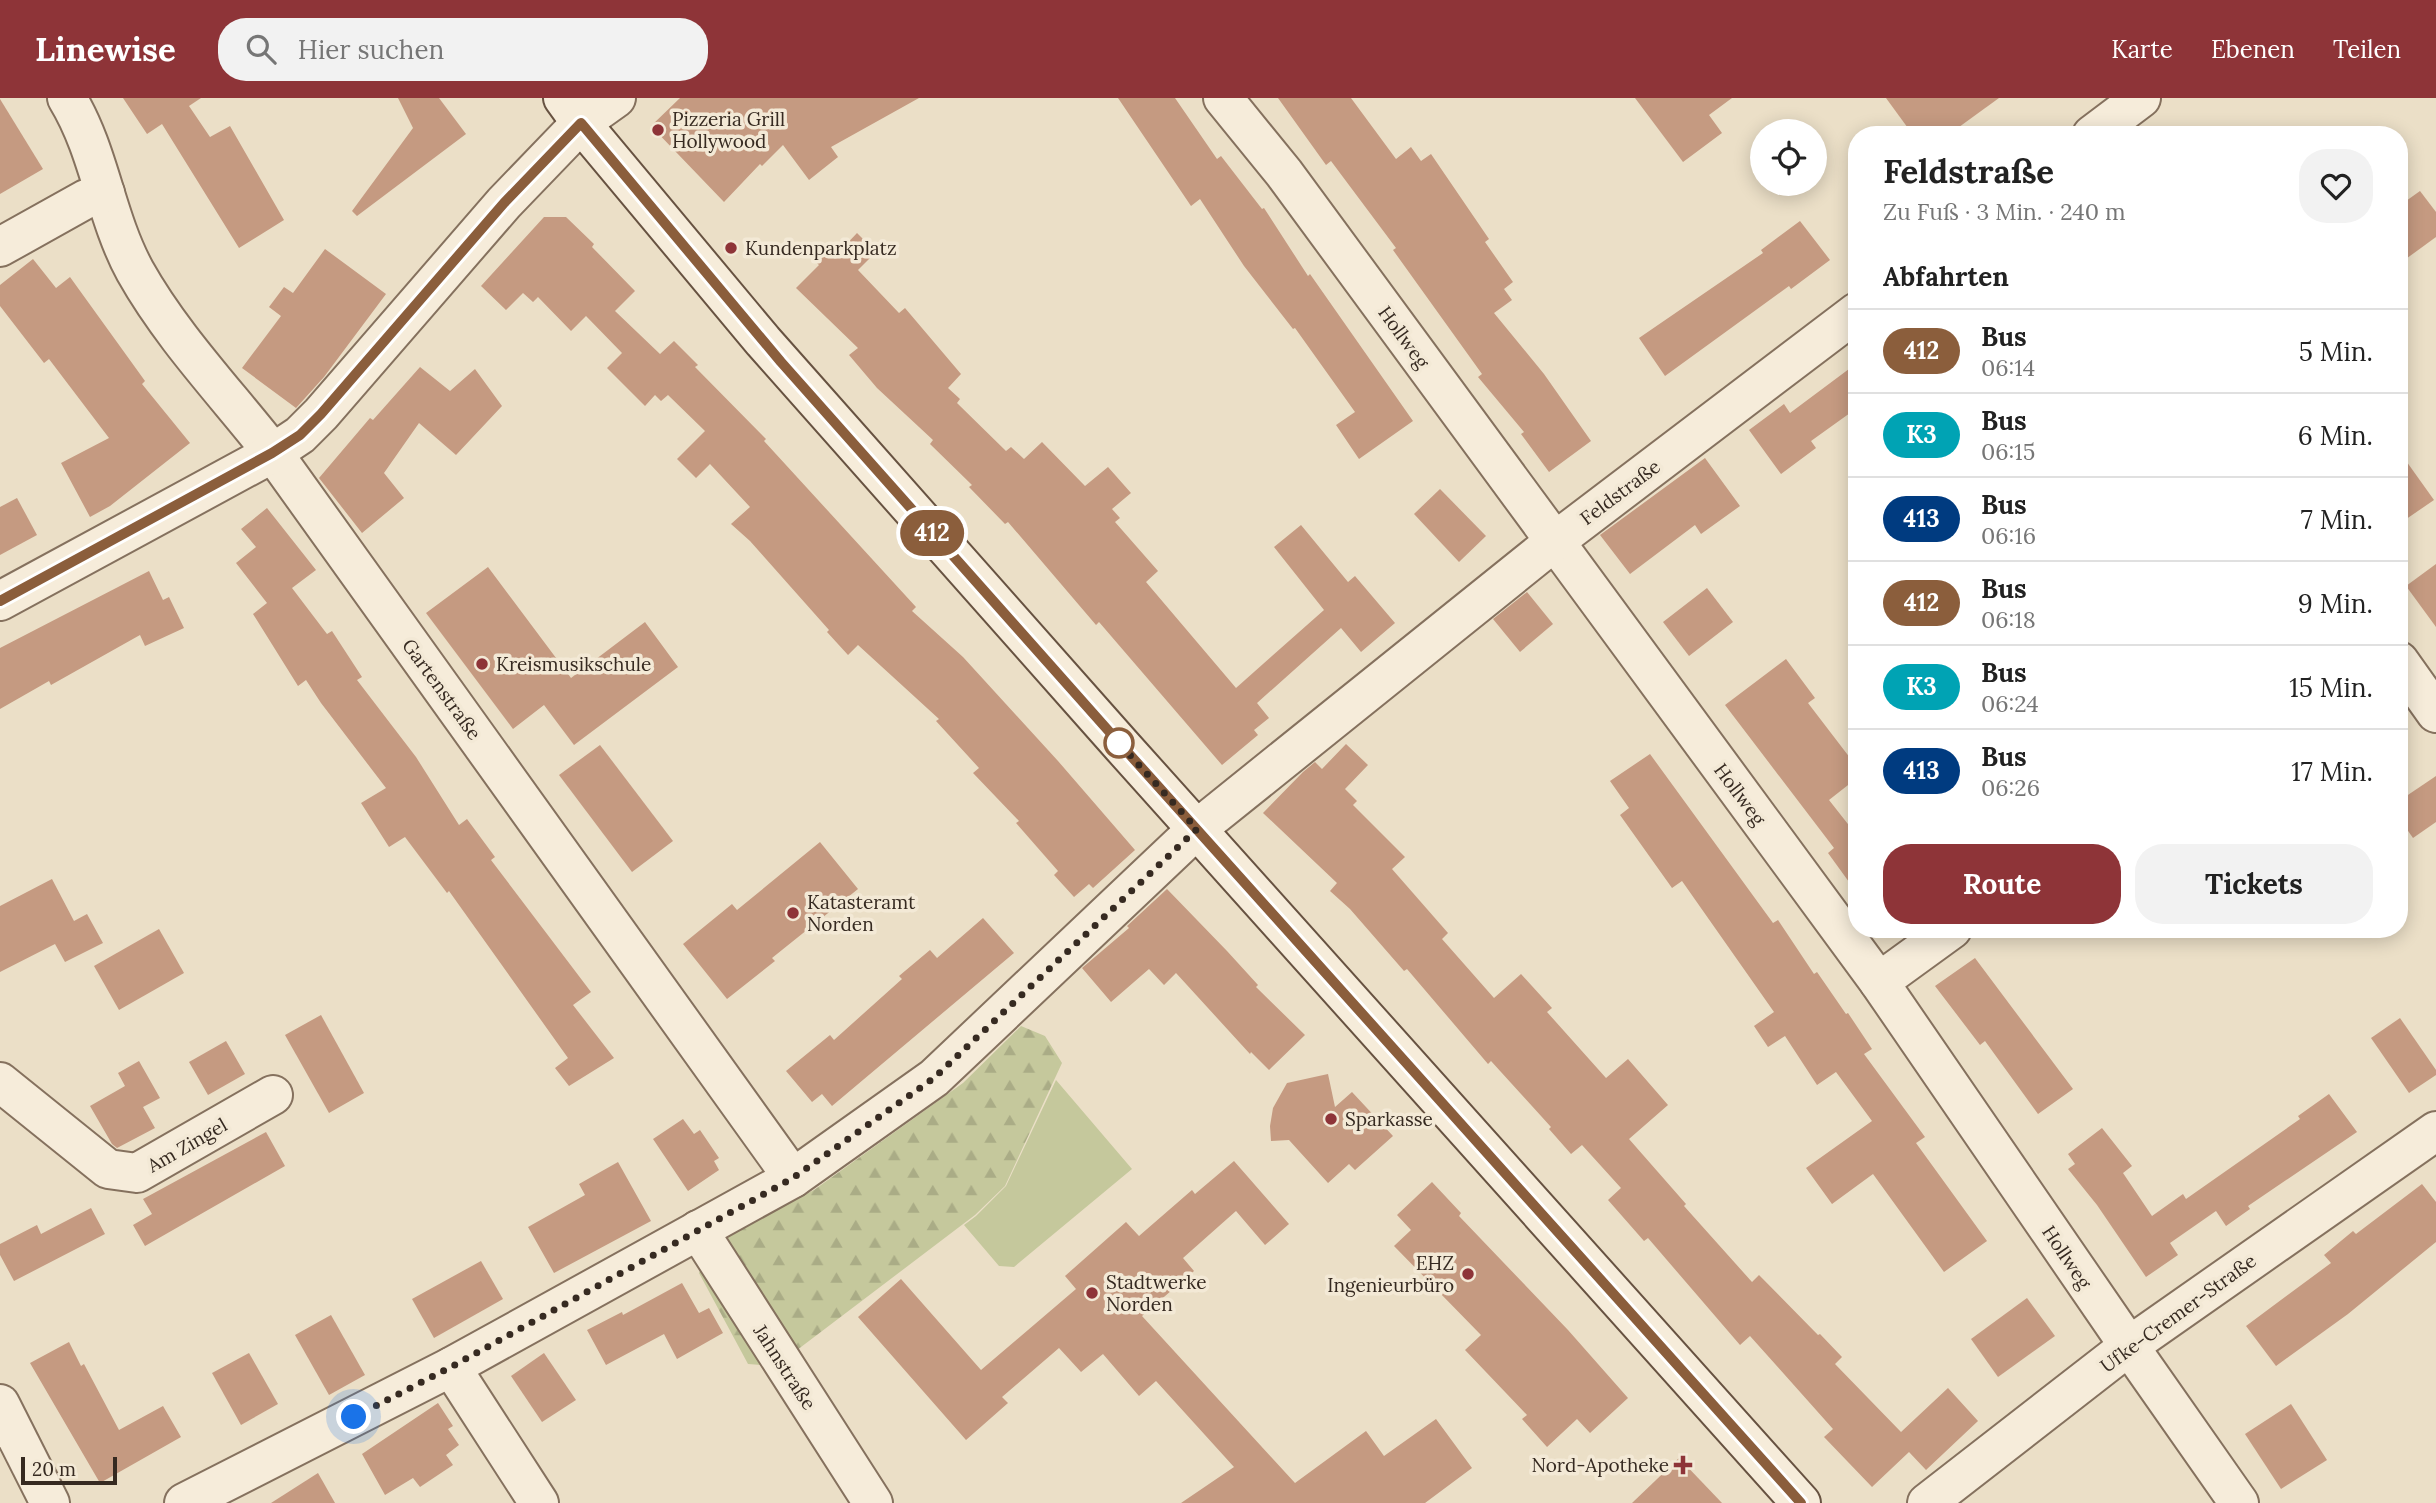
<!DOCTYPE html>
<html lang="de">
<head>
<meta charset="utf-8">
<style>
	body { margin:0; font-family:Lora,serif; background:#f2f2f2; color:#222; height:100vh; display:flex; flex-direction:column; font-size:26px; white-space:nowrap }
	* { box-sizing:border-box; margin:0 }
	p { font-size:23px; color:#767676 }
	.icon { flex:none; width:38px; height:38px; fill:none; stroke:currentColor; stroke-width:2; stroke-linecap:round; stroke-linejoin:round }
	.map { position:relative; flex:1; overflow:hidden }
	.details { position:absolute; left:1848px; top:28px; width:560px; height:812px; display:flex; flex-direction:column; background:#fff; border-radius:28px; box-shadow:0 4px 18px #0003 }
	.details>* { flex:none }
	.badge { padding:0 14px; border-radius:23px; font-size:24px; line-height:46px }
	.tools { position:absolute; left:1750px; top:21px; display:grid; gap:14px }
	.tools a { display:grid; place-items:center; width:77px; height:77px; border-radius:50%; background:#fff; box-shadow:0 4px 18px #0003; font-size:35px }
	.scale { position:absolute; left:21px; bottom:18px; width:96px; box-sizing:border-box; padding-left:7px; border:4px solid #362a21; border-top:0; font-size:19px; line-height:24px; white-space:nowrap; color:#362a21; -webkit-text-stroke:5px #f3e9d6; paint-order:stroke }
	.you { position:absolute; width:35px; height:35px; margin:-18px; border:5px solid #fff; border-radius:50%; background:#1a73e8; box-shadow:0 0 0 10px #1a73e833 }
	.map>.badge { position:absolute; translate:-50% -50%; box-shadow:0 0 0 4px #fff }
	h2 { padding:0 35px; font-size:26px; line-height:63px }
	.round { display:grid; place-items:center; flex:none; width:74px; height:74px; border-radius:28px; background:#f2f2f2 }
	.overview { display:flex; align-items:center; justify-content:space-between; height:119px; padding:0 35px }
	h1 { font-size:33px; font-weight:800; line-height:52px }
	.action { display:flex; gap:14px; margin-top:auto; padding:14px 35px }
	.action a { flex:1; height:80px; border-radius:28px; background:#8e3438; color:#fff; font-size:28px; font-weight:800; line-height:80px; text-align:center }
	.action a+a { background:#f2f2f2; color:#222 }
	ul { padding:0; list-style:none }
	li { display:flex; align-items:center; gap:21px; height:84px; padding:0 35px; border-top:2px solid #e0e0e0 }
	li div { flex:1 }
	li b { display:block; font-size:26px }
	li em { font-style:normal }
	li .badge { min-width:77px; font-weight:700; text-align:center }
	header { display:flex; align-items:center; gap:42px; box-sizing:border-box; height:98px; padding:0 35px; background:#8e3438; color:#fff }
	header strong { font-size:33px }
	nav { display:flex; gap:38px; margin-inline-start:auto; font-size:24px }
	.search { width:490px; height:63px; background:#f2f2f2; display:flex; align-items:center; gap:18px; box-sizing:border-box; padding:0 24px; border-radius:28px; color:#767676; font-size:26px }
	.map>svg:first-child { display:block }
</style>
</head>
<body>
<header>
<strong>Linewise</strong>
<div class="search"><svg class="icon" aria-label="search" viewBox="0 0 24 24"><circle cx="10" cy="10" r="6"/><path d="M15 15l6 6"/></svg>Hier suchen</div>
<nav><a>Karte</a><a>Ebenen</a><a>Teilen</a></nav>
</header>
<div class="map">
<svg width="2436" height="1405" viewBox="0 0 2436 1405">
	<defs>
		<pattern id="forest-firs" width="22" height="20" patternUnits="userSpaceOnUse" patternTransform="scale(1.75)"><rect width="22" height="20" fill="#c5c89c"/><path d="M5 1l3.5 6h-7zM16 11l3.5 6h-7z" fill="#aaac86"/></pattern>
	</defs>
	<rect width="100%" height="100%" fill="#ebdfc7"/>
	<polygon fill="#c5c89c" points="1056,982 1132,1071 1014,1169 999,1168 964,1127 976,1118 1006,1088"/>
	<polygon fill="url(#forest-firs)" points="1021,928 1045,938 1062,965 1005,1088 975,1117 776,1268 748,1266 699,1175 717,1141 814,1092 963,985"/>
	<g fill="#c59a81">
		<polygon points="123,0 201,0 189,8 210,39 230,28 284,122 239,150 162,26 147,36"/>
		<polygon points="398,0 439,0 466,36 357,118 352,113 413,30"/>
		<polygon points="680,0 919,0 831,49 838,59 809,82 783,47 762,68 760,66 724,104 651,28"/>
		<polygon points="1118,0 1175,0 1217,61 1221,58 1262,111 1264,110 1308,178 1310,176 1413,323 1359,361 1336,327 1355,314 1295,230 1293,231 1244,168 1200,101 1191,108"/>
		<polygon points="1278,0 1351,0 1396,61 1411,49 1421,63 1431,56 1489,141 1485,144 1513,184 1504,191 1512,202 1494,215 1544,276 1591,343 1549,374 1521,336 1524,334 1478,279 1482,276 1393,152 1396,150 1331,63 1326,67"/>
		<polygon points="1635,0 1732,0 1709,17 1722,35 1683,64"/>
		<polygon points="1886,0 1999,0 1948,37 1913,37"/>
		<polygon points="0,1 43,71 0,96"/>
		<polygon points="2420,93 2436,114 2436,139 2399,166 2399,108"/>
		<polygon points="544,119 566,119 594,146 592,149 635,193 615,213 660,256 674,243 698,267 695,269 766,341 764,343 916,509 912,513 963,559 1058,663 1135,752 1093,790 1089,786 1074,799 1054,777 1058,773 1016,725 1019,723 973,675 979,670 936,623 939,621 858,547 848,557 827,534 829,532 750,443 731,426 750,409 710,366 696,380 677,361 705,333 668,297 661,303 655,297 645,308 607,270 622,255 586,218 571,233 538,199 533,204 523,195 506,212 481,188"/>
		<polygon points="1800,123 1830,162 1791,191 1789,188 1665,278 1639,240 1763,155 1761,152"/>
		<polygon points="857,135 876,154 858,172 899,215 905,210 961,276 948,290 960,301 957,305 1006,353 1011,349 1024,361 1042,344 1085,388 1108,369 1131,395 1112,411 1120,420 1115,424 1158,473 1146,484 1236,590 1324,512 1274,449 1301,427 1348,484 1355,478 1395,525 1361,554 1341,530 1257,605 1269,620 1254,632 1258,637 1222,667 1099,524 1096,527 1008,424 1005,426 969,389 972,387 930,346 933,342 877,290 849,257 858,250 796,190 819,167 816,164 833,146 840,153"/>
		<polygon points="325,151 386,196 324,279 296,310 242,270 281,218 269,209 284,189 293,195"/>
		<polygon points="33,161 56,190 70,179 145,283 142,286 190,345 110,408 90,419 61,365 109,340 49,261 44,265 0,208 0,187"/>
		<polygon points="1857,265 1857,310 1811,343 1816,350 1781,376 1749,332 1784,306 1790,315"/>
		<polygon points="420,269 450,293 475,271 502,308 456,357 419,325 384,375 404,400 362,435 319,380 370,320 373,322"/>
		<polygon points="2399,353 2434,402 2399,426"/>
		<polygon points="1705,360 1740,408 1701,436 1695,427 1630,476 1600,437"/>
		<polygon points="1440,391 1486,438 1459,464 1414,416"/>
		<polygon points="17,400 37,437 0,457 0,409"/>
		<polygon points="267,410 316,472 292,490 327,536 332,533 362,579 357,582 416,659 459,727 467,721 495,759 491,762 591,894 573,907 614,960 569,988 555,970 568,960 449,793 447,795 405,739 389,749 361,705 386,690 321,605 306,582 298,588 253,516 267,505 236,465 256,449 241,431"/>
		<polygon points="2436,466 2436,529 2406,488"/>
		<polygon points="488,469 571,580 645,524 678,569 574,647 544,607 513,631 426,515"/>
		<polygon points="149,473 163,502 169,499 184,530 145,548 140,537 51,587 49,583 0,611 0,550"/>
		<polygon points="1707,490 1733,524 1689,558 1663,524"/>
		<polygon points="1527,494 1553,526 1520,554 1493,521"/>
		<polygon points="1786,561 1815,600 1808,605 1857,669 1857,680 1829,702 1855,735 1857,734 1857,795 1828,755 1834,750 1725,607"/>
		<polygon points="1346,646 1368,667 1345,691 1357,703 1353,707 1405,759 1392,771 1448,835 1442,841 1494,900 1521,876 1552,910 1547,914 1606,980 1628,961 1668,1007 1629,1041 1686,1106 1684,1108 1752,1184 1759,1177 1818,1237 1820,1236 1842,1259 1835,1266 1901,1334 1948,1290 1978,1323 1926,1372 1909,1354 1872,1389 1824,1339 1833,1331 1750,1238 1740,1247 1648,1140 1644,1143 1608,1102 1621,1090 1582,1047 1571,1056 1549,1031 1551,1029 1491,963 1488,966 1407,871 1404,873 1350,811 1330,793 1337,785 1263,715 1303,674 1315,664 1322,671"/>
		<polygon points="600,647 673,743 632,774 559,677"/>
		<polygon points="1650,656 1773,825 1778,822 1814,876 1817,874 1846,916 1848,915 1872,951 1864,956 1925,1039 1916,1045 1987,1143 1944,1174 1873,1076 1832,1106 1806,1070 1872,1023 1836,974 1817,987 1785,938 1768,949 1754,928 1774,914 1682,783 1672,790 1620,717 1629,710 1610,683"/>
		<polygon points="2436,678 2436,724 2413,740 2399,720 2399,703"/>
		<polygon points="820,744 858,791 772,860 775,863 727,901 683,846 732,806 737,812"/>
		<polygon points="52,781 74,823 87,816 103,845 65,864 55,846 0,874 0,808"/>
		<polygon points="1167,791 1227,853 1258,887 1256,889 1305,937 1269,972 1251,954 1250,956 1176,875 1164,887 1149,871 1111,904 1082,870 1129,830 1127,828"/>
		<polygon points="983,820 1014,855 832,1008 822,996 812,1004 786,973 830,937 834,942 902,881 899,878 930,852 937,860"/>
		<polygon points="159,831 184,875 119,912 94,868"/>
		<polygon points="1975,860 2073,991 2038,1016 1985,943 1980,947 1935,888"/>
		<polygon points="321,917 364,995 329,1015 285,937"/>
		<polygon points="2400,920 2436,972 2436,977 2409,995 2371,940"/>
		<polygon points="226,943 245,976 208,997 189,964"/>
		<polygon points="139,963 160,1000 143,1009 155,1030 117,1050 112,1046 90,1008 125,988 118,975"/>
		<polygon points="1328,976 1335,1009 1352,994 1393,1038 1355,1072 1349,1066 1328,1085 1289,1042 1271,1043 1270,1028 1273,1010 1287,985"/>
		<polygon points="2329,996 2357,1034 2248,1108 2250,1111 2226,1128 2216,1113 2170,1145 2178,1157 2146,1179 2097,1107 2068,1071 2075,1066 2068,1056 2102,1030 2132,1068 2123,1075 2152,1118 2183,1096 2186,1101 2300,1021 2298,1018"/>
		<polygon points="683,1021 694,1036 700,1032 719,1060 714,1063 719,1072 688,1093 653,1041"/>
		<polygon points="266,1034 285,1068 145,1148 133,1127 152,1116 143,1101"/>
		<polygon points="1234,1063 1289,1126 1265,1147 1236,1113 1183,1160 1194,1173 1142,1218 1295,1385 1366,1333 1384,1358 1436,1321 1472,1370 1425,1405 1181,1405 1234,1369 1156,1283 1139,1298 1103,1256 1081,1274 1059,1250 1002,1299 1008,1305 966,1342 858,1219 901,1181 981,1272 1076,1191 1065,1178 1126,1124 1139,1138 1192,1092 1195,1096"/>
		<polygon points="618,1064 651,1123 554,1175 528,1129 585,1097 579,1086"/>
		<polygon points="1432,1084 1461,1115 1459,1118 1568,1232 1628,1300 1590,1335 1577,1321 1547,1349 1522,1321 1527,1317 1465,1252 1481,1237 1394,1148 1411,1132 1397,1117"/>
		<polygon points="2422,1086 2436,1104 2436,1144 2348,1216 2276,1268 2246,1228 2331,1165 2324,1157 2353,1133 2356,1136"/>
		<polygon points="91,1110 105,1136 14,1183 0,1157 0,1146 37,1127 41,1136"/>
		<polygon points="481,1163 503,1201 434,1240 412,1201"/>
		<polygon points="682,1185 699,1215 709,1210 723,1235 677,1261 664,1236 606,1267 587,1232 622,1214 623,1217"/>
		<polygon points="2027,1200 2055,1238 1998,1279 1971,1241"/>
		<polygon points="331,1217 365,1277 329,1297 295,1237"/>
		<polygon points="69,1244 81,1268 84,1266 119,1332 163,1308 181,1339 100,1385 30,1265"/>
		<polygon points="249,1255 278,1306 241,1327 212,1275"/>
		<polygon points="544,1255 576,1302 542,1324 511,1278"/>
		<polygon points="438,1305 453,1328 448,1331 459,1347 446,1357 453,1367 420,1389 413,1380 385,1397 362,1356"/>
		<polygon points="2291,1306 2327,1362 2281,1391 2245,1336"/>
		<polygon points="1679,1360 1722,1405 1632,1405"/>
		<polygon points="318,1375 335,1405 271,1405"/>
	</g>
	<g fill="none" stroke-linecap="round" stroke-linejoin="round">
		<defs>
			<g id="street">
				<path d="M67,0C100,54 105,118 135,173C172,239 226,295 273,355L793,1080"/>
				<polyline points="1223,0 1284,75 1879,884 2129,1248 2239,1405"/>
				<polyline points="2092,37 2141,0"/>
				<polyline points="0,149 86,101 105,95"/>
				<polyline points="0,503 273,355 300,337 321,316 504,105 581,25 616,0"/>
				<polyline points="2399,563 2436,615"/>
				<polyline points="1879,884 1952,831"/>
				<polyline points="0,984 108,1071 137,1075 273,997"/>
				<polyline points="698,1132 873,1405"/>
				<polyline points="451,1269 539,1405"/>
				<polyline points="0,1306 50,1405"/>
				<polyline points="184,1405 451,1269 793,1080 934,980 1197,731 1554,444 1857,214"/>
				<polyline points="1927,1405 2129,1248 2436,1033"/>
			</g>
			<polyline id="secondary" points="563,0 581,25 763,243 1122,648 1801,1405"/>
		</defs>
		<use href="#street" stroke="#85715e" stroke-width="42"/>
		<use href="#secondary" stroke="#675241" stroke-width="42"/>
		<use href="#street" stroke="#f6ecda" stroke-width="38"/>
		<use href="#secondary" stroke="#f6ecda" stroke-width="38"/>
	</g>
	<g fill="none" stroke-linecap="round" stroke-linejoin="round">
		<defs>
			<polyline id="line" points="0,503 272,355 300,337 321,316 504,105 581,25 781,264 1122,648 1801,1405"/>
		</defs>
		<use href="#line" stroke="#fff" stroke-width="16"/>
		<use href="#line" stroke="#8b5e3c" stroke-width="10"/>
		<polyline stroke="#362a21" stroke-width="7" stroke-dasharray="0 12.6" points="354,1319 451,1269 793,1080 934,980 1197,731 1119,645"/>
	</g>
	<g fill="#8e3438" stroke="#f3e9d6" stroke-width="2.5">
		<circle cx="658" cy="32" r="7"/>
		<circle cx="731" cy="150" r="7"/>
		<circle cx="482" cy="566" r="7"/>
		<circle cx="793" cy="815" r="7"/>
		<circle cx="1331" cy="1021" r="7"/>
		<circle cx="1468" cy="1176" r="7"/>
		<circle cx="1092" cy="1195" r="7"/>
		<path d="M1679.5 1356.5h7v7h7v7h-7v7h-7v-7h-7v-7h7z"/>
	</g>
	<circle fill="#fff" stroke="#8b5e3c" stroke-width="3.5" cx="1119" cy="645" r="14"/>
	<g text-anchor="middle" stroke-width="7" stroke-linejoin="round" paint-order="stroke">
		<g font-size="19" fill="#362a21" stroke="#f3e9d6" text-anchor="start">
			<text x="672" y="28">Pizzeria Grill<tspan x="672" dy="22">Hollywood</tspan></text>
			<text x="745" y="157">Kundenparkplatz</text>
			<text x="496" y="573">Kreismusikschule</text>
			<text x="807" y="811">Katasteramt<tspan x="807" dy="22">Norden</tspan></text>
			<text x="1345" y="1028">Sparkasse</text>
			<text x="1454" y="1172" text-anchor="end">EHZ<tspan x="1454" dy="22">Ingenieurbüro</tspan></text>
			<text x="1106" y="1191">Stadtwerke<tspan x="1106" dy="22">Norden</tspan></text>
			<text x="1669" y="1374" text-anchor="end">Nord-Apotheke</text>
		</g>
		<g font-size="19" fill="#362a21" stroke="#f3e9d6">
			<text transform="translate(1404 239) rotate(54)" y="7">Hollweg</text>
			<text transform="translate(1620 394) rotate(-37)" y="7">Feldstraße</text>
			<text transform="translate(442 591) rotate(54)" y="7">Gartenstraße</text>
			<text transform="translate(1740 696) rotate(53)" y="7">Hollweg</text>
			<text transform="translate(187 1047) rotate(-30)" y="7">Am Zingel</text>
			<text transform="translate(2067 1159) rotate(56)" y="7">Hollweg</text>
			<text transform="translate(2178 1215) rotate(-36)" y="7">Ufke-Cremer-Straße</text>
			<text transform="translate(785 1269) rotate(57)" y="7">Jahnstraße</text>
		</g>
	</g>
</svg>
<div class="tools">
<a><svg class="icon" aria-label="locate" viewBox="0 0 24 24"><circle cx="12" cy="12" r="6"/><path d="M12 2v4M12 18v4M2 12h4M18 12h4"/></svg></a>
</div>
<div class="scale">20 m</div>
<div class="you" style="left:354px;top:1319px"></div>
<b class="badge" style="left:932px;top:435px;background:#8b5e3c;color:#fff">412</b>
<section class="details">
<div class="overview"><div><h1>Feldstraße</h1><p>Zu Fuß · 3 Min. · 240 m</p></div><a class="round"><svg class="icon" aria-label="heart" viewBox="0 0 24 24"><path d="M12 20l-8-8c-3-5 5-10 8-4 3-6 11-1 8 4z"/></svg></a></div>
<h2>Abfahrten</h2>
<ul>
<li><span class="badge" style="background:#8b5e3c;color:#fff">412</span><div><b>Bus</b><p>06:14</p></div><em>5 Min.</em></li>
<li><span class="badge" style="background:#00a3b4;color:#fff">K3</span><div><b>Bus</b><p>06:15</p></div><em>6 Min.</em></li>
<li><span class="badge" style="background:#003b80;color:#fff">413</span><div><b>Bus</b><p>06:16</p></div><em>7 Min.</em></li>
<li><span class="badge" style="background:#8b5e3c;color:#fff">412</span><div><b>Bus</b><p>06:18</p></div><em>9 Min.</em></li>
<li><span class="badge" style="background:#00a3b4;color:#fff">K3</span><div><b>Bus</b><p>06:24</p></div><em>15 Min.</em></li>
<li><span class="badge" style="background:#003b80;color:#fff">413</span><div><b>Bus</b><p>06:26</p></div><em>17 Min.</em></li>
</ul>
<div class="action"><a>Route</a><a>Tickets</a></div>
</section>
</div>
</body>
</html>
